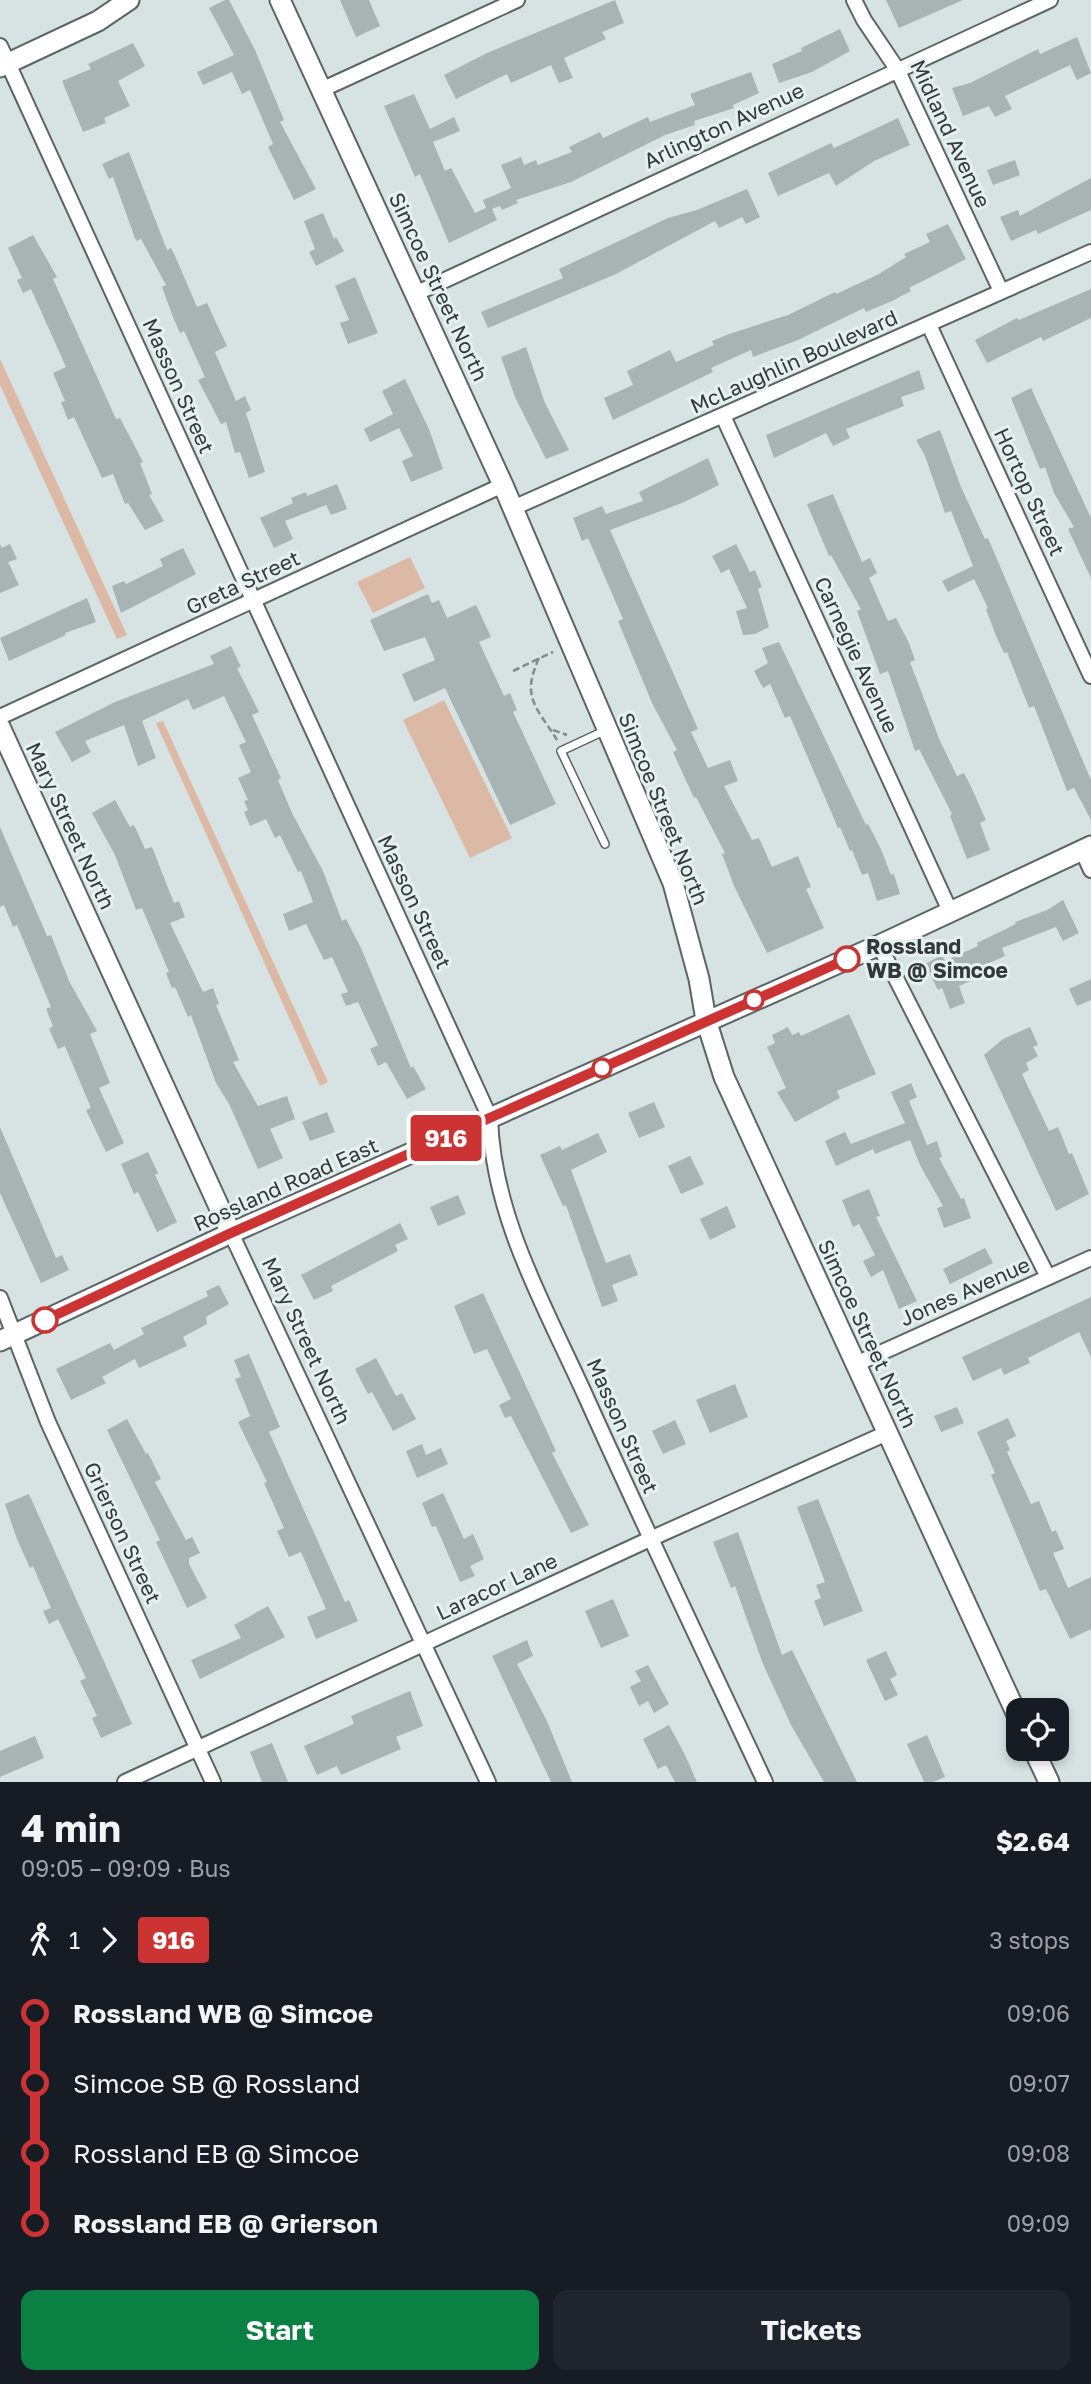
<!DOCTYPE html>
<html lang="en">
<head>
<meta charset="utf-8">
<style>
	body { margin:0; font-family:"Golos Text",sans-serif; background:#20242c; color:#f1f3f6; height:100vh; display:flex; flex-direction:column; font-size:26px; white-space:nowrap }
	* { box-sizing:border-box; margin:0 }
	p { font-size:23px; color:#9ea1a6 }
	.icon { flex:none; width:38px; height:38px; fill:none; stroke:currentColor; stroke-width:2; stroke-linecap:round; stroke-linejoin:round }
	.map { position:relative; height:1782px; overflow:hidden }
	.sheet { display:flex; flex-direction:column; background:#171b24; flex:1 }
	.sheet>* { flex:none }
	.badge { padding:0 14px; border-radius:5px; font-size:24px; line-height:46px }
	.controls { position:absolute; left:1006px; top:1698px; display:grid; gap:14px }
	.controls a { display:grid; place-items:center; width:63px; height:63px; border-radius:14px; background:#171b24; box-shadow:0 4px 10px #0003; font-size:35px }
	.map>.badge { position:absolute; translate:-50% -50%; box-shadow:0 0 0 4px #fff }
	.legs { display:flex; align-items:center; gap:10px; height:77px; padding:0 21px; font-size:23px }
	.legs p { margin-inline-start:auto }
	.overview { display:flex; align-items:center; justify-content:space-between; height:119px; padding:0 21px }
	h1 { font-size:38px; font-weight:700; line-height:52px }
	.cta { display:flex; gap:14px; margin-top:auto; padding:14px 21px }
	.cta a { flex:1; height:80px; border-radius:14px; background:#0b8043; color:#fff; font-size:28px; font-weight:700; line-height:80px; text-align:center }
	.cta a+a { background:#20242c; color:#f1f3f6 }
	ul { padding:0 21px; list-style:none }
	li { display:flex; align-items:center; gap:24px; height:70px; font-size:26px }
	li i { display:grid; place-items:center; width:10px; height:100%; margin:0 9px; background:currentColor }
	li i::after { content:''; width:18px; height:18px; margin:-9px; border:5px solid; border-radius:50%; background:#171b24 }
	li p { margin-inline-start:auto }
	li:first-child i { background:linear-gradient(#0000 50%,currentColor 0) }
	li:last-child i { background:linear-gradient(currentColor 50%,#0000 0) }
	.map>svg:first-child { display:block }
</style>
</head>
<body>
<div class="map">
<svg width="1091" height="1782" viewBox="0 0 1091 1782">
	<rect width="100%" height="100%" fill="#d7e3e2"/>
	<g fill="#dbb9a4">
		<polygon points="0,359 127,635 117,639 0,385"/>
		<polygon points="410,557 425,588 373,613 357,582"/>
		<polygon points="444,700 512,838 470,858 403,720"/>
		<polygon points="163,721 328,1082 320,1086 156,723"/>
	</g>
	<g fill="#a8b4b3">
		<polygon points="225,0 229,0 255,50 284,120 280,122 316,189 294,200 268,147 273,144 250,90 242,94 232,72 203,85 197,72 234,55 209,8"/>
		<polygon points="340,0 369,0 380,26 356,37"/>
		<polygon points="615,0 624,23 602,32 606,39 564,58 573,78 559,83 551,65 511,83 507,74 456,99 444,75 487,53"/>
		<polygon points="886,0 963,0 899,28"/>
		<polygon points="840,29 850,51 812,72 779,83 772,64 802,51 801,48"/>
		<polygon points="1077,37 1091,73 1077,80 1070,65 1005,96 1012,109 995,117 989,106 963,116 952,88 970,83 1038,49 1040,54"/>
		<polygon points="133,43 145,66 118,81 130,106 104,118 106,123 83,132 62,81 91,69 88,64"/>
		<polygon points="751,72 759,93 733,105 734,108 694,121 695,125 665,135 571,182 516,200 518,203 502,210 500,206 492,209 497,220 449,243 420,174 415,177 384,106 414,94 430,129 454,117 460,131 433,142 445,171 451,168 475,213 486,208 483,200 511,188 501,165 521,157 524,165 536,160 538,165 572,152 569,147 600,132 603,138 648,117 650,122 695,105 690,94"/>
		<polygon points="898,118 910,145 874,161 836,186 829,173 778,196 768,173 831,143 834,148"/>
		<polygon points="129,152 167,250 171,248 176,258 197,307 207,303 227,346 215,352 236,401 245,396 251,410 246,413 265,472 249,478 240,452 235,453 226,422 221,424 198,380 205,377 184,331 180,333 173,317 162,287 166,285 141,239 136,241 113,177 109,179 102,164"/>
		<polygon points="1015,160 1020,175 993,185 987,170"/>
		<polygon points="1091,178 1091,210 1038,234 1036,230 1011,241 1000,217 1018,210 1020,216"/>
		<polygon points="747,189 760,217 746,224 742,217 719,228 715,221 616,274 488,328 481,312 563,278 559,269 668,218 697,210"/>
		<polygon points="323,213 334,239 336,237 344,251 316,266 309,252 315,249 304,221"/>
		<polygon points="948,224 966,259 909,288 911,291 892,301 866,312 864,308 798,340 753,357 751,350 711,368 713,372 613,420 604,398 633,385 627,371 670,350 676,362 714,345 712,341 729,334 788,315 835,292 836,294 879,274 906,257 904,254 930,242 926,234"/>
		<polygon points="33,235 57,277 53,279 116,419 120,418 143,462 140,463 152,494 149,495 164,521 145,530 128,503 125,504 113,474 102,478 74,417 68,420 61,402 65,401 53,373 66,367 31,289 23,293 17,280 22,278 8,248"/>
		<polygon points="355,277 378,333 348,344 340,323 349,320 335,286"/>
		<polygon points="1091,289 1091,318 1043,341 1041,337 987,363 975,340 1017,318 1019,320"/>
		<polygon points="526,347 545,403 569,450 546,459 515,397 501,357"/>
		<polygon points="919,370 925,389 901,397 904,406 846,429 850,438 833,446 826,433 774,458 766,435"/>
		<polygon points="405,379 429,429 443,469 411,482 402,461 413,456 399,428 370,442 364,429 393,414 382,391"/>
		<polygon points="1031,388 1091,518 1091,578 1068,529 1074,527 1054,493 1045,467 1040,469 1011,398"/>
		<polygon points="940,430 961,487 985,539 988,538 1091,780 1091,820 1074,788 1067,791 1034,706 1029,708 1007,652 1004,653 996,636 986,609 988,608 974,579 948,592 942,581 973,566 951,511 945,513 925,456 916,440"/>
		<polygon points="708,458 719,485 682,503 610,530 698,729 691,732 708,768 730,760 738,781 724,786 752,840 759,838 772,867 798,856 811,887 806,889 824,928 767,953 734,886 722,854 725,853 696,797 694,798 673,752 677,750 652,703 618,621 623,619 588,538 582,541 573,518 602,506 606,514 643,501 639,492"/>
		<polygon points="337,484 347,509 331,515 326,505 285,521 293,539 274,548 260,518 293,503 291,498 306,492 307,496"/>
		<polygon points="833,494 862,562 870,558 877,573 869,578 888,621 896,618 909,643 915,660 910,662 940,741 957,776 964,773 972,789 986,820 980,823 990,850 967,859 950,816 952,814 919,749 915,751 888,671 880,674 857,611 861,609 831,555 829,556 807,504"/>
		<polygon points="0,544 2,548 10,544 17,559 8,562 19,585 0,593"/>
		<polygon points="736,544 750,572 755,570 762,587 758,589 769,627 755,634 743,635 736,611 747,608 729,569 721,573 712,556"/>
		<polygon points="183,548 196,574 121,613 112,586 124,581 126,584 163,566 160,559"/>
		<polygon points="428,594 432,603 439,600 447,618 476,605 491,637 479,642 504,696 510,693 517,710 513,712 556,804 510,825 445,688 414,702 402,674 435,660 425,637 384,651 370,620"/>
		<polygon points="87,598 96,622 65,633 66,635 9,661 0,638"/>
		<polygon points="779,642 866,825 868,824 881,849 891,875 894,874 900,894 877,901 868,873 862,875 852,850 850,851 840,827 838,828 790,716 785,718 770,684 763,688 754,671 768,663 762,648"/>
		<polygon points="231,646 241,667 237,668 259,712 252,715 281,778 278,780 292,813 323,871 342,921 346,919 361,948 411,1068 413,1066 426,1089 407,1099 386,1062 378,1066 370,1049 378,1045 358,1002 346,1006 341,994 348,992 332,957 324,960 306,924 289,931 283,914 313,902 301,871 298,872 280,835 275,838 266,819 250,826 244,812 248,810 244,801 248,800 238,778 251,772 239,745 246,742 224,696 193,710 188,699 142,721 156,758 138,766 124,725 85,741 91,752 72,762 55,732 115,702 214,664 210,656"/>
		<polygon points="115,800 130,827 134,825 145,849 152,847 174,903 179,901 185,917 170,923 203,992 213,988 219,1004 216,1005 239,1060 233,1062 258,1106 287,1096 295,1119 270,1129 283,1158 258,1169 229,1104 216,1083 191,1015 188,1017 175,987 172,988 166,973 169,972 142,908 136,910 115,855 92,813"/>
		<polygon points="0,827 47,936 51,935 69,981 97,1031 90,1034 110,1083 99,1088 124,1143 106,1152 86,1110 91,1108 65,1046 58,1049 49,1029 53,1026 46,1009 51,1007 17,925 13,927 4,905 0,907"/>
		<polygon points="1063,900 1079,933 1063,941 1056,927 1002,948 1005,956 978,968 982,976 959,986 965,1003 950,1009 942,988 938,990 925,964 942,955 945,961 978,946 977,943 1016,924 1015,922 1047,910"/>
		<polygon points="1091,979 1091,1000 1077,1006 1069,989"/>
		<polygon points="849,1014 876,1074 837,1091 840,1098 795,1122 777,1092 786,1088 767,1047 775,1043 772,1035 788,1027 792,1035 799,1032 801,1036"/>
		<polygon points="1030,1027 1038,1045 1033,1047 1038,1056 1026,1063 1029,1070 1022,1074 1049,1131 1058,1127 1069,1154 1072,1153 1089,1194 1056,1211 984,1055 1003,1039"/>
		<polygon points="911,1083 917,1097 909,1101 927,1145 937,1141 942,1157 939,1158 961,1199 964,1198 971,1218 944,1228 937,1208 943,1206 920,1165 910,1140 875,1154 873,1149 836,1166 825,1141 845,1132 851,1144 905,1123 891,1092"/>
		<polygon points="654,1102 665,1127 639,1138 628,1113"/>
		<polygon points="327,1112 335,1132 310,1141 302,1122"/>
		<polygon points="0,1127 56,1258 62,1255 69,1270 41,1283 0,1193"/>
		<polygon points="598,1133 607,1152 571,1170 606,1263 630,1254 638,1275 612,1285 618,1301 602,1307 566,1205 563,1206 540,1155 560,1146 562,1150"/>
		<polygon points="148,1152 158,1173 155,1175 177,1222 157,1232 138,1192 134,1194 121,1164"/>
		<polygon points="690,1156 704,1184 681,1194 668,1166"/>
		<polygon points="869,1189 880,1216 876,1217 917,1301 899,1309 883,1270 871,1277 863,1261 875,1255 859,1224 853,1227 842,1200"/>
		<polygon points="458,1195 466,1214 438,1226 430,1207"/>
		<polygon points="727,1206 736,1227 710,1240 700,1219"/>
		<polygon points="400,1223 408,1239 395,1245 398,1251 331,1286 333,1291 314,1300 301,1275"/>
		<polygon points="985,1248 993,1263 950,1284 943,1269"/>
		<polygon points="219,1285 229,1304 206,1317 207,1324 183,1337 187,1346 139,1368 135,1359 102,1377 106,1383 71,1400 56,1369 110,1343 114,1350 144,1334 141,1328 208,1296 206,1291"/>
		<polygon points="483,1293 556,1451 552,1453 589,1525 571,1533 511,1416 505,1418 499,1405 511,1399 487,1349 474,1354 454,1306"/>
		<polygon points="1091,1297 1091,1357 1079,1332 1028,1358 1030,1363 1004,1375 1001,1368 973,1381 962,1357"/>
		<polygon points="249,1354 280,1427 269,1432 345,1602 349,1600 358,1621 316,1639 307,1617 326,1609 301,1552 289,1557 277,1531 284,1528 264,1483 267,1482 238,1422 250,1416 235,1379 241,1377 234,1360"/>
		<polygon points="376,1358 396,1396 402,1393 416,1419 393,1431 372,1392 368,1394 355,1369"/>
		<polygon points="735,1384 748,1417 710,1433 696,1400"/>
		<polygon points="957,1407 964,1423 941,1432 934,1416"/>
		<polygon points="1008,1418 1016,1436 1006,1441 1010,1450 1007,1452 1031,1504 1039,1501 1052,1532 1056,1530 1064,1549 1053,1553 1068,1588 1091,1577 1091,1629 1070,1639 1046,1589 1040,1591 991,1475 995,1473 977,1432"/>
		<polygon points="127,1419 146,1454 148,1453 161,1479 155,1482 186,1540 192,1537 200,1553 189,1558 189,1564 207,1598 187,1608 156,1542 160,1540 107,1430"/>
		<polygon points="675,1420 686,1444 663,1454 652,1431"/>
		<polygon points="422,1444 426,1455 441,1448 448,1464 417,1478 406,1451"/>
		<polygon points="443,1493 464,1539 473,1534 484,1559 470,1566 475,1576 460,1582 436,1526 432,1527 422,1503"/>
		<polygon points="29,1494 132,1724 101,1738 92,1718 97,1716 80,1681 86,1678 58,1619 49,1624 43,1611 51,1608 33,1566 30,1568 17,1539 5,1504"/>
		<polygon points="818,1499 863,1611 824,1626 814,1601 821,1598 816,1585 825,1582 797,1507"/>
		<polygon points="738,1532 782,1655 792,1650 857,1782 824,1782 791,1725 763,1664 735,1586 731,1588 713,1542"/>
		<polygon points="613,1599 629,1636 601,1648 585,1611"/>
		<polygon points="268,1606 285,1637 200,1679 191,1660 241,1638 234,1625"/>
		<polygon points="527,1640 533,1656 517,1664 547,1721 572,1782 551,1782 492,1656"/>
		<polygon points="886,1651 897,1675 890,1679 898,1695 885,1701 866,1660"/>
		<polygon points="648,1665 669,1704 654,1713 648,1701 639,1706 630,1687 641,1681 635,1671"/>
		<polygon points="410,1691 423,1726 396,1737 401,1749 341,1775 337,1766 317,1775 304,1746 354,1724 351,1716"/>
		<polygon points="669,1725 685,1755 697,1782 675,1782 666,1765 658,1769 643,1739"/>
		<polygon points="927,1735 945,1777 933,1782 924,1782 907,1744"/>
		<polygon points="35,1736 44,1758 0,1777 0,1751"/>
		<polygon points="272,1743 288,1782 262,1782 250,1752"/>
	</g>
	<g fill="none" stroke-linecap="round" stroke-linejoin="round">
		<defs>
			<polyline id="lane" points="604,731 561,751 605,844"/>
			<g id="street">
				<polyline points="854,0 864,20 897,69 1001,291"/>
				<path d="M0,46L490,1118C493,1218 546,1308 586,1397C644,1526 705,1654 765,1782"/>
				<polyline points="321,90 517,0"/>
				<polyline points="417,293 1050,0"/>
				<polyline points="929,325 1091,676"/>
				<polyline points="723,416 950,911"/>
				<polyline points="513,508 1091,252"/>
				<polyline points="0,717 503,485"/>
				<polyline points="1082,850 1091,870"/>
				<polyline points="879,945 1048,1277"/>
				<polyline points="231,1233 488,1782"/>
				<polyline points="0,1298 48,1422 213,1782"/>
				<polyline points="856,1364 1091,1258"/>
				<polyline points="125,1782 650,1539 887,1433"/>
			</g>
			<g id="secondary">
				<polyline points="280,0 503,485 673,883 699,979 706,1020 724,1077 1018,1717"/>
				<polyline points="0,67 98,21 129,0"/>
				<polyline points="0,727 231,1233"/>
				<polyline points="0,1341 231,1233 886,942 1091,846"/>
				<polyline points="1033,1748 1049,1782"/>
			</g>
		</defs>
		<use href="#lane" stroke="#5a6564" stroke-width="10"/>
		<use href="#street" stroke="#5a6564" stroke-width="18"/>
		<use href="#secondary" stroke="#5a6564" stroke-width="23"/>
		<g stroke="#838b8a" stroke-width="2.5" stroke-dasharray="7 3.5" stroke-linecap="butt">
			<path d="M539,658C521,698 536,706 557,740"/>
			<polyline points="513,671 553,652"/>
			<polyline points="553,730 567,735"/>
		</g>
		<use href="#lane" stroke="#fff" stroke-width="7"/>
		<use href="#street" stroke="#fff" stroke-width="14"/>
		<use href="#secondary" stroke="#fff" stroke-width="19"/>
	</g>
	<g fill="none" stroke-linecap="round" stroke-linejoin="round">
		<defs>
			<polyline id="line-1" points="45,1320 231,1233 847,959"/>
		</defs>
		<use href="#line-1" stroke="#fff" stroke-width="16"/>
		<use href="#line-1" stroke="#c33" stroke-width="10"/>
	</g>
	<g fill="#fff" stroke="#c33" stroke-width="3.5">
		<circle cx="847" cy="959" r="12"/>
		<circle cx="754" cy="1000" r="9"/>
		<circle cx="602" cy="1068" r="9"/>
		<circle cx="45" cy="1320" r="12"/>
	</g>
	<g text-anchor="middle" stroke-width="6" stroke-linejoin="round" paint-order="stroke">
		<g font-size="21" fill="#343938" stroke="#e4f1f0">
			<text transform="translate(724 126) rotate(-25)" y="7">Arlington Avenue</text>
			<text transform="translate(950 134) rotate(65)" y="7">Midland Avenue</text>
			<text transform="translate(438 287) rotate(65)" y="7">Simcoe Street North</text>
			<text transform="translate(794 362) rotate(-24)" y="7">McLaughlin Boulevard</text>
			<text transform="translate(178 386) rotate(66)" y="7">Masson Street</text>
			<text transform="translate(1029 492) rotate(65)" y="7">Hortop Street</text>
			<text transform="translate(243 583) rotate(-25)" y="7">Greta Street</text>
			<text transform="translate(856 655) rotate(65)" y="7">Carnegie Avenue</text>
			<text transform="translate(663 809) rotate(68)" y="7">Simcoe Street North</text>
			<text transform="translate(70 826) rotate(65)" y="7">Mary Street North</text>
			<text transform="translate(414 902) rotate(65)" y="7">Masson Street</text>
			<text transform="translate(286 1185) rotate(-24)" y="7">Rossland Road East</text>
			<text transform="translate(965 1292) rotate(-24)" y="7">Jones Avenue</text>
			<text transform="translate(867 1334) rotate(65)" y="7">Simcoe Street North</text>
			<text transform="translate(306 1341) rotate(65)" y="7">Mary Street North</text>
			<text transform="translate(622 1426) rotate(66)" y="7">Masson Street</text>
			<text transform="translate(122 1533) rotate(65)" y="7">Grierson Street</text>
			<text transform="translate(497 1587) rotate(-25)" y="7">Laracor Lane</text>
		</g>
		<g font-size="21" font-weight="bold" fill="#343938" stroke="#e4f1f0" text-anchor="start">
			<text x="866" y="954">Rossland<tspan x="866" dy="24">WB @ Simcoe</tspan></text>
		</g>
	</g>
</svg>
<div class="controls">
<a><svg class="icon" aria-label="locate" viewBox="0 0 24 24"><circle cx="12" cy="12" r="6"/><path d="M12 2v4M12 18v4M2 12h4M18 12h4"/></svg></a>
</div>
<b class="badge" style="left:446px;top:1138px;background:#c33;color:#fff">916</b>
</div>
<section class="sheet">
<div class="overview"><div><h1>4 min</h1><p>09:05 – 09:09 · Bus</p></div><b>$2.64</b></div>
<div class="legs"><svg class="icon" aria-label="walk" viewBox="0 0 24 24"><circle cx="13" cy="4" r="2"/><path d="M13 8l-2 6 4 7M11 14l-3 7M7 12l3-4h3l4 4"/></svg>1<svg class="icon" aria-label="forward" viewBox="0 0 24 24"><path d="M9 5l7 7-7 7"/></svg><b class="badge" style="background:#c33;color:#fff">916</b><p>3 stops</p></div>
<ul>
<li><i style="color:#c33"></i><b>Rossland WB @ Simcoe</b><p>09:06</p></li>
<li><i style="color:#c33"></i><span>Simcoe SB @ Rossland</span><p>09:07</p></li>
<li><i style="color:#c33"></i><span>Rossland EB @ Simcoe</span><p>09:08</p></li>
<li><i style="color:#c33"></i><b>Rossland EB @ Grierson</b><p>09:09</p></li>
</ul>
<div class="cta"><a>Start</a><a>Tickets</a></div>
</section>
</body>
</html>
